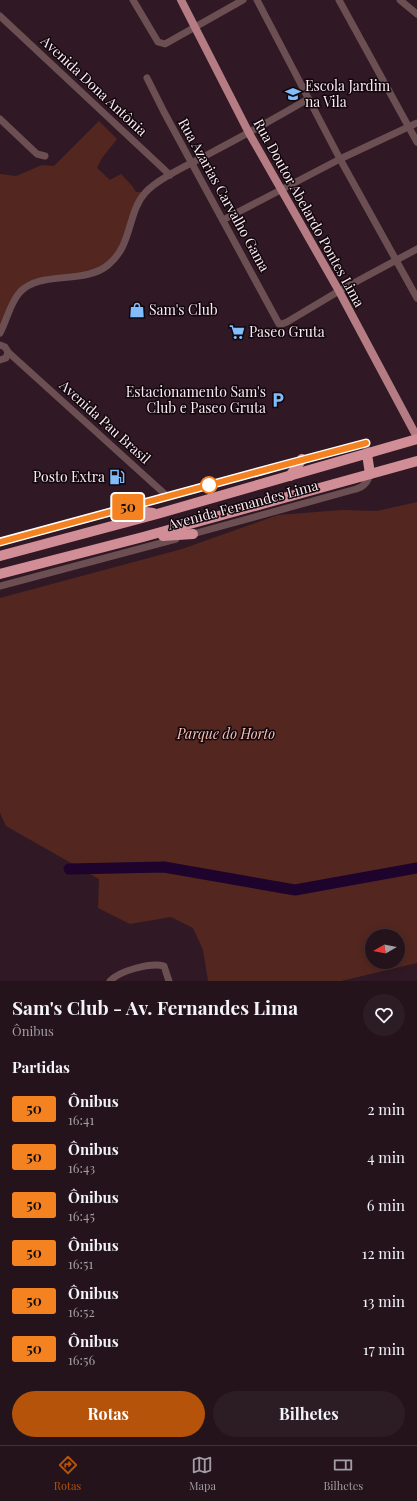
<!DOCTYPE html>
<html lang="pt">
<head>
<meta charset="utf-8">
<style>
	body { margin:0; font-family:"Playfair Display",serif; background:#2c1c24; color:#f1f3f6; height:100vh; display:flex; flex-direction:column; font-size:15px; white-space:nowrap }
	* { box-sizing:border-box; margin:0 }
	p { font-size:13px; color:#a39ea3 }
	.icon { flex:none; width:22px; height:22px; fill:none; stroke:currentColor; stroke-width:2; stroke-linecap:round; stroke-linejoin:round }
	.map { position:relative; height:981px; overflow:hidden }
	.details { display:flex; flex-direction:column; background:#24131b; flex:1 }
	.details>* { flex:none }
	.badge { padding:0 8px; border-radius:3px; font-size:14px; line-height:26px }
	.needle { width:26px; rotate:261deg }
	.buttons { position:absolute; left:365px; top:929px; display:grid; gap:8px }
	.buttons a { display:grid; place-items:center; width:40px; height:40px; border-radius:50%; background:#24131b; box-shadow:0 2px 10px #0003,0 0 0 1px #41323a; font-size:20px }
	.map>.badge { position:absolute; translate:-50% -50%; box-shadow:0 0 0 2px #fff }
	h2 { padding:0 12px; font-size:15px; line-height:36px }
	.round { display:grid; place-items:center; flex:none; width:42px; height:42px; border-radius:21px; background:#2c1c24 }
	.headline { display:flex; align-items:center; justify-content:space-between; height:68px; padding:0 12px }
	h1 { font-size:19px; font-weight:700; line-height:30px }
	.button { display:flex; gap:8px; margin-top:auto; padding:8px 12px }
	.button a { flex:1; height:46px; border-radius:24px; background:#b45309; color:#fff; font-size:16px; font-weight:700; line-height:46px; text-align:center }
	.button a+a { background:#2c1c24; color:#f1f3f6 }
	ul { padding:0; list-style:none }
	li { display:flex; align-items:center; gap:12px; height:48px; padding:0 12px }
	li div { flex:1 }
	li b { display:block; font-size:15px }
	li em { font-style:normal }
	li .badge { min-width:44px; font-weight:700; text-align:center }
	.menu { display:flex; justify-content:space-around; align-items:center; height:56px; border-top:1px solid #41323a; background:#24131b; font-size:11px; color:#a39ea3 }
	.menu a { display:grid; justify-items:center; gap:2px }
	.menu .selected { color:#b45309 }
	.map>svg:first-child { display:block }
</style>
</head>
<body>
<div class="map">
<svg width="417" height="981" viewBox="0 0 417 981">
	<rect width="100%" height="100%" fill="#301924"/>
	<g fill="#53271f" fill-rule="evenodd">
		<polygon points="99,121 117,139 102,158 97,168 110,180 121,174 133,187 136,192 142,192 119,252 104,266 85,273 34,280 17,290 0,330 0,174 16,176 42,165 54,166"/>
		<path d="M417,502V963L341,981H208L203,950L193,928L171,917L130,924L98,908L99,879L6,826L0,813V598L182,549L278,515L342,510L377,511ZM372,936H398V962H372Z"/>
	</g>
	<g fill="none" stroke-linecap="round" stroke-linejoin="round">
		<polyline stroke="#1e032d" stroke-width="11" points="69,869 164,867 295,890 417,868"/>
		<g stroke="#6b4f53" stroke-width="7">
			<polyline points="133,0 158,42 165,44 243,0"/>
			<polyline points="257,0 340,159 417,298"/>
			<polyline points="339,0 417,142"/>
			<polyline points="400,0 417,14"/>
			<polyline points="0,16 170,175"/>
			<polyline points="147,78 164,112 279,324 282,324 287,322 339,291 417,249"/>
			<polyline points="0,119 37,154 45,156"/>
			<polyline points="223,220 340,159 417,123"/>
			<path d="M0,333C7,320 10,303 20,292C41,270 84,285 108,265C133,245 127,213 145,193C157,179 190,164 207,155C241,137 274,119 308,99"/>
			<polyline points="0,345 5,347 8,352 6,358 0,360"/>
			<polyline points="8,352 167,496"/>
			<path d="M189,535L356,489C364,487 368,482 370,474"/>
			<polyline points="0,542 366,443 367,454"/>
			<polyline points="0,586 176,539"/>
			<path d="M110,981C119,971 151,962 164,966L169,981"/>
		</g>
		<polyline stroke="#b57c83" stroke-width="8" points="181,0 249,133 339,291 417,437"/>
		<g stroke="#d28e96" stroke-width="10">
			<polyline points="367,454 370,474"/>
			<polyline points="290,476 302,459"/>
			<polyline points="119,510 131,510 153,513"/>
			<polyline points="163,536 193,534"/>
			<polyline points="0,556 157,514 417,439"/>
			<polyline points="0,574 143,537 417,461"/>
		</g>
	</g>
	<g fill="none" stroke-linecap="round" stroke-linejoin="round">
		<defs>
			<polyline id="line" points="0,542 287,464 366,443"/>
		</defs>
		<use href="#line" stroke="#fff" stroke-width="9"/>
		<use href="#line" stroke="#f58220" stroke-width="6"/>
	</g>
	<defs>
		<symbol id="school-bare" viewBox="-9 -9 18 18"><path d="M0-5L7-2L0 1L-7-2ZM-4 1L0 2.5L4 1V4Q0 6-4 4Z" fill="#81bdfa" stroke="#11070c" stroke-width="2.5" paint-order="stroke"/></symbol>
		<symbol id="shop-bare" viewBox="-9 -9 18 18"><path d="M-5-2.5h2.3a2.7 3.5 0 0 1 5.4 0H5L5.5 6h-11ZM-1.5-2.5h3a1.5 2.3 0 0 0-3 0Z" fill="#81bdfa" stroke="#11070c" stroke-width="2.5" paint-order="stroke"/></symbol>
		<symbol id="supermarket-bare" viewBox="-9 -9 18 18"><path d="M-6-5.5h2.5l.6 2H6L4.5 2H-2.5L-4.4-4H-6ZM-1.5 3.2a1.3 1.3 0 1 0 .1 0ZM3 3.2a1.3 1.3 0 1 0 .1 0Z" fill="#81bdfa" stroke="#11070c" stroke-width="2.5" paint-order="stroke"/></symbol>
		<symbol id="parking-bare" viewBox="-9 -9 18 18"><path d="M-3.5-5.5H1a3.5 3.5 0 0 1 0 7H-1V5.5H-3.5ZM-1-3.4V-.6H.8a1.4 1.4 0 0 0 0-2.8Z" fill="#81bdfa" stroke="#11070c" stroke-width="2.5" paint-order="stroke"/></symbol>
		<symbol id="fuel-bare" viewBox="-9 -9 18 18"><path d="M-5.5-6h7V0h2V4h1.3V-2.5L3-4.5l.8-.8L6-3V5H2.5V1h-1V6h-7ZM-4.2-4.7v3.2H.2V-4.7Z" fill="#81bdfa" stroke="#11070c" stroke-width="2.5" paint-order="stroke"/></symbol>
	</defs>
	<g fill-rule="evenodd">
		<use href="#school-bare" x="282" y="83" width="22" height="22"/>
		<use href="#shop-bare" x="126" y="299" width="22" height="22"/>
		<use href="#supermarket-bare" x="226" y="321" width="22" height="22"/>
		<use href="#parking-bare" x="267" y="389" width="22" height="22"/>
		<use href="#fuel-bare" x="106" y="466" width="22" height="22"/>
	</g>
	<circle fill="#fff" stroke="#f58220" stroke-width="2" cx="209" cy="485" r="8"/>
	<g text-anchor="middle" stroke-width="3" stroke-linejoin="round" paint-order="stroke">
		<g font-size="14" fill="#fcebf2" stroke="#11070c">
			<text transform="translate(94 86) rotate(43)" y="5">Avenida Dona Antônia</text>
			<text transform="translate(224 195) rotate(61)" y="5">Rua Azarias Carvalho Gama</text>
			<text transform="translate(309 213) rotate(61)" y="5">Rua Doutor Abelardo Pontes Lima</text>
			<text transform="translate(105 422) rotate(42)" y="5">Avenida Pau Brasil</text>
			<text transform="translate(243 505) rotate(-15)" y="5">Avenida Fernandes Lima</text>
		</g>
		<g font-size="14" fill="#fcebf2" stroke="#11070c" text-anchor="start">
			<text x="305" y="91">Escola Jardim<tspan x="305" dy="16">na Vila</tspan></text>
			<text x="149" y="315">Sam's Club</text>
			<text x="249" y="337">Paseo Gruta</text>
			<text x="266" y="397" text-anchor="end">Estacionamento Sam's<tspan x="266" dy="16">Club e Paseo Gruta</tspan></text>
			<text x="105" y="482" text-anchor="end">Posto Extra</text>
		</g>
		<g font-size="14" font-style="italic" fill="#fac1b5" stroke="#11070c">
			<text x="226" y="739">Parque do Horto</text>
		</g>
	</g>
</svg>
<div class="buttons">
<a><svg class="needle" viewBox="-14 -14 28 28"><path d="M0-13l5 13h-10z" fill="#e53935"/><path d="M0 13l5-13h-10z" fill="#a39ea3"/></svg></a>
</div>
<b class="badge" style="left:128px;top:507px;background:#f58220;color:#111">50</b>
</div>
<section class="details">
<div class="headline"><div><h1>Sam's Club - Av. Fernandes Lima</h1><p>Ônibus</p></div><a class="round"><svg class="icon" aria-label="heart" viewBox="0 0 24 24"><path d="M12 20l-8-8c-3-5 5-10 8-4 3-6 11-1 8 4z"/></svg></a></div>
<h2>Partidas</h2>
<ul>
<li><span class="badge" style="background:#f58220;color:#111">50</span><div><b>Ônibus</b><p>16:41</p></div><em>2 min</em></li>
<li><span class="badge" style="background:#f58220;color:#111">50</span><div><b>Ônibus</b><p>16:43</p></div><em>4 min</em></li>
<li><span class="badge" style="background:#f58220;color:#111">50</span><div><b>Ônibus</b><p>16:45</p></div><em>6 min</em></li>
<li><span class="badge" style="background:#f58220;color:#111">50</span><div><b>Ônibus</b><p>16:51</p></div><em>12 min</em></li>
<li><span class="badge" style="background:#f58220;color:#111">50</span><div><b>Ônibus</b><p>16:52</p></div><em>13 min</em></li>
<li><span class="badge" style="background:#f58220;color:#111">50</span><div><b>Ônibus</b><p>16:56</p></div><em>17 min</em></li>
</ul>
<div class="button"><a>Rotas</a><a>Bilhetes</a></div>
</section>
<nav class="menu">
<a class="selected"><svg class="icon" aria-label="directions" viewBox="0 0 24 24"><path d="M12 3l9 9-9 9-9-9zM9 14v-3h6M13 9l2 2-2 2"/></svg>Rotas</a>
<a><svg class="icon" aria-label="map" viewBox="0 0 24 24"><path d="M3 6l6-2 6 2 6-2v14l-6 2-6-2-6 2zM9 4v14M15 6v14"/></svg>Mapa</a>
<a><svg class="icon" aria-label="tickets" viewBox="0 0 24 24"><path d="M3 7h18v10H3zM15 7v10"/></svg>Bilhetes</a>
</nav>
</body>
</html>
